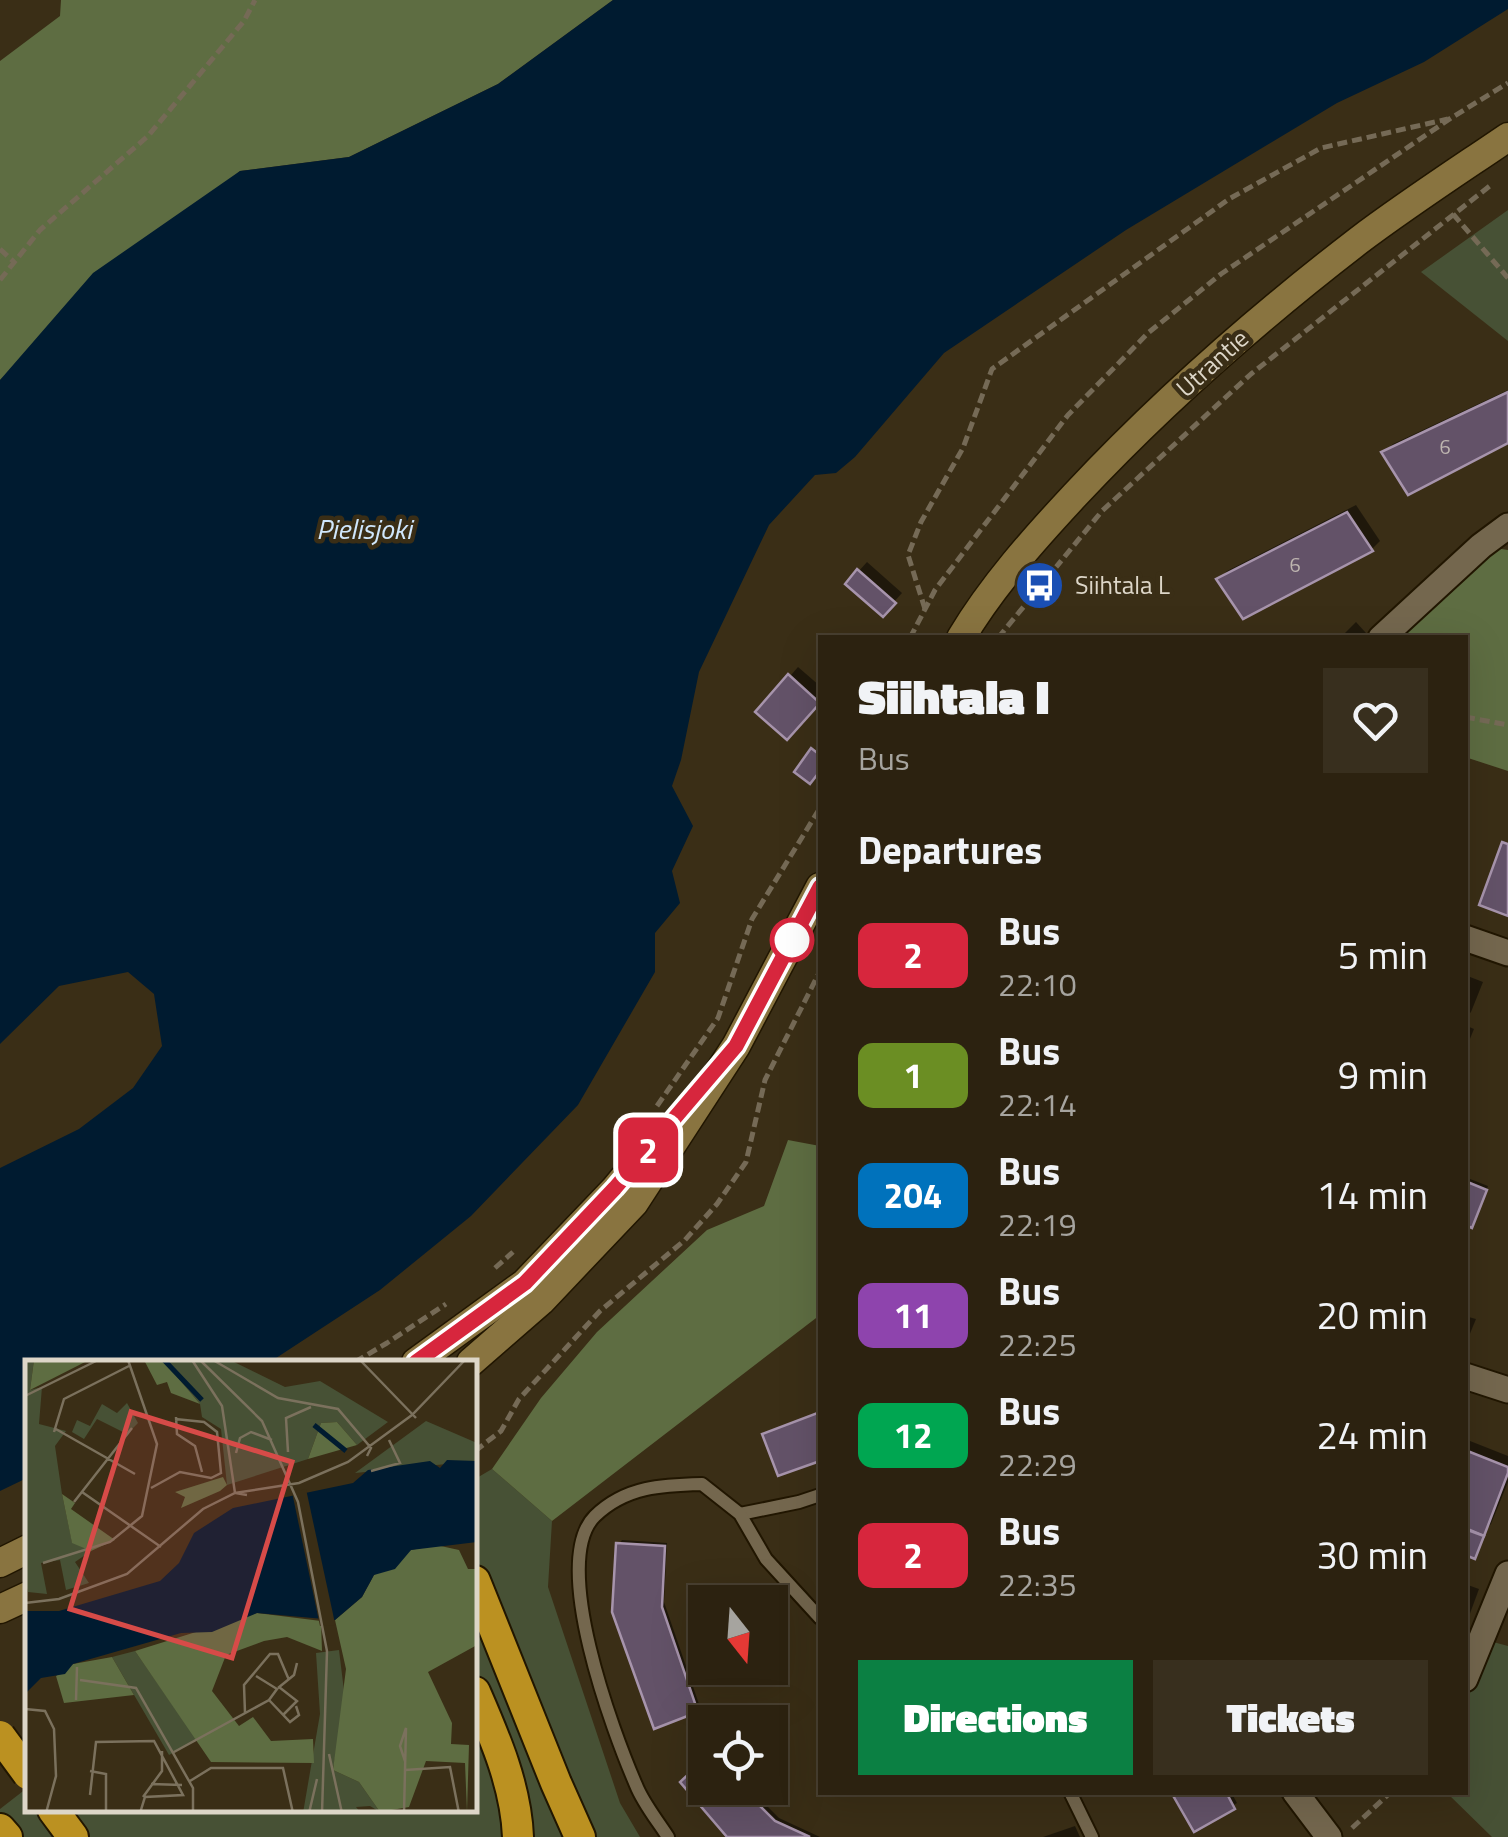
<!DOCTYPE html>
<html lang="en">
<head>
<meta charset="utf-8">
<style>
	body { margin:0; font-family:"Titillium Web",sans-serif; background:#382f1e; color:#f1f3f6; height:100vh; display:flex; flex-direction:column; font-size:38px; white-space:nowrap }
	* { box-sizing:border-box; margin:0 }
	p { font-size:32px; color:#a6a49f }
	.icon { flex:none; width:55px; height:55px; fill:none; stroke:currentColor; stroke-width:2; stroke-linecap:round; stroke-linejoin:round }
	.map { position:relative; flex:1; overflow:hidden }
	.sheet { position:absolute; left:818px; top:635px; width:650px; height:1160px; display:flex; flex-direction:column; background:#2c2210; border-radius:0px; box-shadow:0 10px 40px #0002,0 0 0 2px #483f30 }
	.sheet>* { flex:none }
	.badge { padding:0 20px; border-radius:15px; font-size:35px; line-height:65px }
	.needle { width:65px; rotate:163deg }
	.buttons { position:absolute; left:688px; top:1585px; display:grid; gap:20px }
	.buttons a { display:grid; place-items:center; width:100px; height:100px; border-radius:0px; background:#2c2210; box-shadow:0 10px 40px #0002,0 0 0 2px #483f30; font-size:50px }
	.map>.badge { position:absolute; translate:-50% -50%; box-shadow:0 0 0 5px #fff }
	h2 { padding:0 40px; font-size:38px; line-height:90px }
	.round { display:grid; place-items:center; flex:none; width:105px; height:105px; border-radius:0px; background:#382f1e }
	.overview { display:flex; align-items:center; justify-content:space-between; height:170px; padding:0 40px }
	h1 { font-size:48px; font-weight:800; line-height:75px }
	.primary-button { display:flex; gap:20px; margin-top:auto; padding:20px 40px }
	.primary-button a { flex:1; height:115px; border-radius:0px; background:#0b8043; color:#fff; font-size:40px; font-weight:800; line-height:115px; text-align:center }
	.primary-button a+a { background:#382f1e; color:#f1f3f6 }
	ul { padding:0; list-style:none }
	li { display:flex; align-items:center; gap:30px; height:120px; padding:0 40px }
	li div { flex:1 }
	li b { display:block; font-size:38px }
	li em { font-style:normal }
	li .badge { min-width:110px; font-weight:700; text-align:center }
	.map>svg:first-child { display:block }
</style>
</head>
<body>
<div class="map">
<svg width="1508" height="1837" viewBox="0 0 1508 1837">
	<rect width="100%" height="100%" fill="#3a2e16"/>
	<g fill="#475135">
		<polygon points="1508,210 1508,341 1421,272"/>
		<polygon points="492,1469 552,1521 548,1587 620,1803 640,1837 0,1837 0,1809 27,1788 28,1810 475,1810 475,1479"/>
		<polygon points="1482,1639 1508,1646 1508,1837 1492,1837 1447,1793 1465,1792 1465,1679"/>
	</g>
	<g fill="#5e6d42">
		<polygon points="61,0 613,0 498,84 349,157 240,171 0,380 0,61 60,16"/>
		<polygon points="1481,546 1508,550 1508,771 1465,757 1465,638 1381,638"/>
		<polygon points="788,1140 820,1146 820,1315 552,1521 492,1469 541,1398 597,1332 707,1230 764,1206"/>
	</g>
	<polygon fill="#001b30" points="613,0 1508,0 1508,9 1424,62 1337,103 1126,230 944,353 855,457 836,473 815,475 769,525 699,672 681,760 672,786 693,826 672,871 680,903 655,933 655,972 578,1105 471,1216 380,1290 270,1362 28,1362 27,1478 0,1491 0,1168 79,1129 133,1088 162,1046 154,994 128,972 59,986 0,1044 0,380 93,273 240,171 349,157 498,84"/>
	<g fill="#0007">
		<polygon points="1508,390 1508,440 1384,452 1393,444"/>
		<polygon points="1356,505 1380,541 1372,549 1244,615 1219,579 1227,571"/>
		<polygon points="867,562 902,593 883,614 848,583"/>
		<polygon points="1356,622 1366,633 1363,636 1340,638"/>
		<polygon points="798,667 820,686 820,700 796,728 759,712"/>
		<polygon points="1465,975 1483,982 1471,1012 1465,1018"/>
		<polygon points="1465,1025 1474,1029 1465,1051"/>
		<polygon points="1465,1177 1488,1186 1475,1221 1465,1222"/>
		<polygon points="1465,1316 1476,1319 1469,1336 1465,1335"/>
		<polygon points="1465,1439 1508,1456 1508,1482 1491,1524 1484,1532 1478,1552 1465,1552"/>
		<polygon points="622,1540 667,1543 664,1602 700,1707 696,1710 619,1544"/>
		<polygon points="1465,1584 1479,1589 1465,1627"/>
		<polygon points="705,1762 705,1788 749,1788 779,1818 820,1837 730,1837 683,1782"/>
		<polygon points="1174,1792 1231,1792 1237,1803 1195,1829"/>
		<polygon points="1075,1826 1080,1837 1043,1837"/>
	</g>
	<g fill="#635268" stroke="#a794ac" stroke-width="2.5">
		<polygon points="1508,392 1508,443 1408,495 1381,452"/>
		<polygon points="1347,512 1373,551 1243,619 1216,579"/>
		<polygon points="857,569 896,603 883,617 845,584"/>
		<polygon points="788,674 820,703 787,740 755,712"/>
		<polygon points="811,748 820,755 820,771 810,784 794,772"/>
		<polygon points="1502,842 1508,844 1508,916 1479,905"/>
		<polygon points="1465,1181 1487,1190 1472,1228 1465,1225"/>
		<polygon points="820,1412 820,1461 778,1476 762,1434"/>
		<polygon points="1465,1450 1508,1467 1508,1473 1484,1536 1465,1528"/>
		<polygon points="1465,1529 1484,1536 1475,1559 1465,1555"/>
		<polygon points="616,1543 665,1546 662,1607 698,1712 654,1729 612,1612"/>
		<polygon points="705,1759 705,1788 742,1788 775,1821 810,1837 727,1837 680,1782"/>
		<polygon points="1171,1792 1226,1792 1235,1809 1194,1832"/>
	</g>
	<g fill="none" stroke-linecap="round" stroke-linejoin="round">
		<defs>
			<g id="service">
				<polyline points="740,1514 799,1502 820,1495"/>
				<polyline points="1070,1792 1092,1837"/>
				<path d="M668,1837C657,1820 643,1803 636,1785C613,1732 549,1561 595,1516C626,1486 663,1485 702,1484L740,1514L766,1559L820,1618"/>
			</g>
			<g id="minor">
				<polyline points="1381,638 1481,546 1508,526"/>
				<polyline points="1465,938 1508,953"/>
				<polyline points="1465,1376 1508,1390"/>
				<polyline points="1465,1679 1508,1574"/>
				<polyline points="1295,1792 1329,1837"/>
			</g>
			<g id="secondary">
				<path d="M961,638C992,586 1034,539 1075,495C1161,403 1258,318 1358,241C1407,204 1458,171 1508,137"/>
				<polyline points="416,1362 525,1283 615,1189 663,1131"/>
				<polyline points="471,1362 541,1301 634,1203 736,1046 820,887"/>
				<polyline points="0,1563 28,1549"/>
				<polyline points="0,1609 28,1596"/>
			</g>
			<g id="motorway">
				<polyline points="475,1581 556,1783 580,1837"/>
				<path d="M475,1692C495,1738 516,1786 518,1837"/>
				<polyline points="53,1810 73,1837"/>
				<polyline points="0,1829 7,1837"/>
			</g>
		</defs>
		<use href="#service" stroke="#211601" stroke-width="16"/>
		<use href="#minor" stroke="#211601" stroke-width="29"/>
		<use href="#secondary" stroke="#211601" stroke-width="31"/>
		<use href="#motorway" stroke="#211601" stroke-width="34"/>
		<g stroke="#756a56" stroke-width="5" stroke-dasharray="10 5" stroke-linecap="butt">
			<polyline points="1453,214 1508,278"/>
			<polyline points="0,249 14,262"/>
			<polyline points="0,280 40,230 148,136 244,21 255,0"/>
			<polyline points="925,609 908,555 921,522 963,448 992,369 1229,199 1321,148 1448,119"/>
			<polyline points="910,638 935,590 1068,415 1148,333 1221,274 1451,118 1508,83"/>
			<polyline points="998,638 1102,511 1251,374 1491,185"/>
			<polyline points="1465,717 1508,725"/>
			<polyline points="657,1106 718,1018 752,919 820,808"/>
			<polyline points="495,1268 513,1252"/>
			<polyline points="355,1362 387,1343 446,1304"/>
			<polyline points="475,1451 501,1431 519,1399 600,1311 685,1240 717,1204 746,1162 765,1080 820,971"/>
			<polyline points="1352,1828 1391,1792"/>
		</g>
		<use href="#service" stroke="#74674e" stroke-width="12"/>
		<use href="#minor" stroke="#74674e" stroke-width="25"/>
		<use href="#secondary" stroke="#897440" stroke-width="28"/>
		<use href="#motorway" stroke="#bb9121" stroke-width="30"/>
		<defs>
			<polyline id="motorway-bridge" points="0,1736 28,1774"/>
		</defs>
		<use href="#motorway-bridge" stroke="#211601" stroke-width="34" stroke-linecap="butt"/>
		<use href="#motorway-bridge" stroke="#bb9121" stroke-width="30"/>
	</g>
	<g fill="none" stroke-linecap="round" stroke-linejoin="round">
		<defs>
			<polyline id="line" points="416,1362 525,1283 615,1188 736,1046 820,887"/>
		</defs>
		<use href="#line" stroke="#fff" stroke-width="22"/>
		<use href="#line" stroke="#d7263d" stroke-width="15"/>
	</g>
	<defs>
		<symbol id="bus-disc" viewBox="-11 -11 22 22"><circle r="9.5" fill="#1a4fb4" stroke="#3a2e16"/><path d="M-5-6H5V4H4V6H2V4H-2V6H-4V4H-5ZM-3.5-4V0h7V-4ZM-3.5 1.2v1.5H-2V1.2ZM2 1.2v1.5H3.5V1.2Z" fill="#fff"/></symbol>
	</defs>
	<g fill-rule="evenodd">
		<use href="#bus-disc" x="1012" y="558" width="55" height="55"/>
	</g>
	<circle fill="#fff" stroke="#d7263d" stroke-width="5" cx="792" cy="940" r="20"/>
	<g text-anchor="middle" stroke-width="9" stroke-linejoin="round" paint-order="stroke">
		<g font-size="20" fill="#beb5b0">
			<text x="1445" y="454">6</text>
			<text x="1295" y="572">6</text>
		</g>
		<g font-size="25" fill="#ddd6c8" stroke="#3a2e16">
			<text transform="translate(1212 363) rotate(-42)" y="9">Utrantie</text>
		</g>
		<g font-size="25" fill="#ddd6c8" stroke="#3a2e16" text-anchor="start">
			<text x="1075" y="594">Siihtala L</text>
		</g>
		<g font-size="28" font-style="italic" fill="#cfe7fd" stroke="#3a2e16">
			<text x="364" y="539">Pielisjoki</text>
		</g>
	</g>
	<g transform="translate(25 1360)">
		<rect width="452" height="452" fill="#3a2e16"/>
		<path d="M0,0H9L5,30L17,27L14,64L41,71L30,86L37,134L47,182L66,191L50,202L64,223L41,230L35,200L16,203L22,234L3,232L0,220ZM138,0H205L260,27L295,21L363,62L332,85L312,62L296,63L283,99L202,125L196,69L177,57L175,44ZM102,43L113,63L102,74L72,59L59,79L47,72L52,60L65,66L77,44L92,53ZM401,61L452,83V101L330,113ZM314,290L320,339L308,410L334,422L355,452L345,446L331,447L335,452L278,453L295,354L291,293ZM110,291L172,380L144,395L87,297Z" fill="#475135"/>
		<path d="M9,0H64L5,30ZM119,0H138L175,44L146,33L142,22L132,25ZM312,62L332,85L283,99L296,63ZM198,117L202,125L195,131L156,148L160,137L150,132ZM37,134L50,143L46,149L90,180L66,191L47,183ZM411,185L434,190L443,209H452V285L403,312L427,363L426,384L444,385L442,452L440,403L401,401L384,447L355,452L334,422L308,410L321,309L310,260L337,237L349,215L386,190ZM232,253L296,261L297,291L262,277L239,281L201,295L187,331L214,366L228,357L246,381L288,379L289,403L186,402L110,291ZM87,297L109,335L39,343L31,316L48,304Z" fill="#5e6d42"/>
		<path d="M422,100L452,101V182L386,190L370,209L349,215L337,237L310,260L232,253L187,272L156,273L48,304L40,314L16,318L0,334V251H34L135,221L154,203L169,173L208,148L328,123L343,110L405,101L415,108Z" fill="#001b30"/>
		<path d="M281,129L308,254L310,265L295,266L267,132Z" fill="#3a2e16"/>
		<path fill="none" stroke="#001b30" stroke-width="5" d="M139,0L177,40M289,65L321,91"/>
		<path fill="none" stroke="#7b715d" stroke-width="2.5" d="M167,0L197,46L210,133L222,135M175,0L237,61L273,142L302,291L297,453M188,0L253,38L313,49L346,88L342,96M335,0L391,58M0,36L73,0M151,57L152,74L170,86L177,112M29,68L110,114M29,72L39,39L104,6M263,92L261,58L286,47M211,93L215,78L226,72L247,80M346,111L375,103L364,80M126,128L155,112L186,118L196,113L192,72L179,62L150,59M57,132L136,187M49,142L107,68M18,203L85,182L117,156L132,84L103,0M0,243L34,239L102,214L178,149L210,133L274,123L323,102L387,55L440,0M55,320L111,328L168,428V453M254,327L272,341L258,355M253,328L269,315L272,303M51,340L52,307M244,340L265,362L274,355L271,346M0,349L20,351L29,369L31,416L21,453M220,353L219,325L245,294H253L264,320M149,392L244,340L252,329L231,316M304,394L317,453M380,410L425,407L434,453M65,411L81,414V453M165,421L186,408H258L268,453M126,424L157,425M65,435L71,382L129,381L158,435L120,437L115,453M118,437L137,411V391M284,453L292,419M379,453L381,368L375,386L380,401"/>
		<path fill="#d74b48" fill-opacity="0.15" stroke="#d74b48" stroke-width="5" d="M106,52L267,102L207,298L45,249Z"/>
		<rect width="452" height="452" fill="none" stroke="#ddd6c8" stroke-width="5"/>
	</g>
</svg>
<div class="buttons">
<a><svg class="needle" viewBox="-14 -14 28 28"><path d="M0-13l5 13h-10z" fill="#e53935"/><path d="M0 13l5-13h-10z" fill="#a6a49f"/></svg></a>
<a><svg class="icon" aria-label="locate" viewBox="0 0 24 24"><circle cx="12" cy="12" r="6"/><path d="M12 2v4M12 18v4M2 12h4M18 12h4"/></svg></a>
</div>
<b class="badge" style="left:648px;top:1150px;background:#d7263d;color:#fff">2</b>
<section class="sheet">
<div class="overview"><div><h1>Siihtala I</h1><p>Bus</p></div><a class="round"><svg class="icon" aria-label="heart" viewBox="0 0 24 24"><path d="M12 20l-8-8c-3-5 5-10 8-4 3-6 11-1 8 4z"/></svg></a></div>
<h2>Departures</h2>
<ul>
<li><span class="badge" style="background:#d7263d;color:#fff">2</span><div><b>Bus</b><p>22:10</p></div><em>5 min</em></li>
<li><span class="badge" style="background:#6b8e23;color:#fff">1</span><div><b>Bus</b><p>22:14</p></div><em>9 min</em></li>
<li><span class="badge" style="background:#0072bc;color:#fff">204</span><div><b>Bus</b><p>22:19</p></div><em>14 min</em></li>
<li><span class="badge" style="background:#8e44ad;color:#fff">11</span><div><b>Bus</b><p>22:25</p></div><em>20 min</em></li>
<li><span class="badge" style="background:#00a651;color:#fff">12</span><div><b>Bus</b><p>22:29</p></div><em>24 min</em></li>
<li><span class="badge" style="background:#d7263d;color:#fff">2</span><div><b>Bus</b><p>22:35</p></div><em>30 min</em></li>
</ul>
<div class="primary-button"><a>Directions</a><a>Tickets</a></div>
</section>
</div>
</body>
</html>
